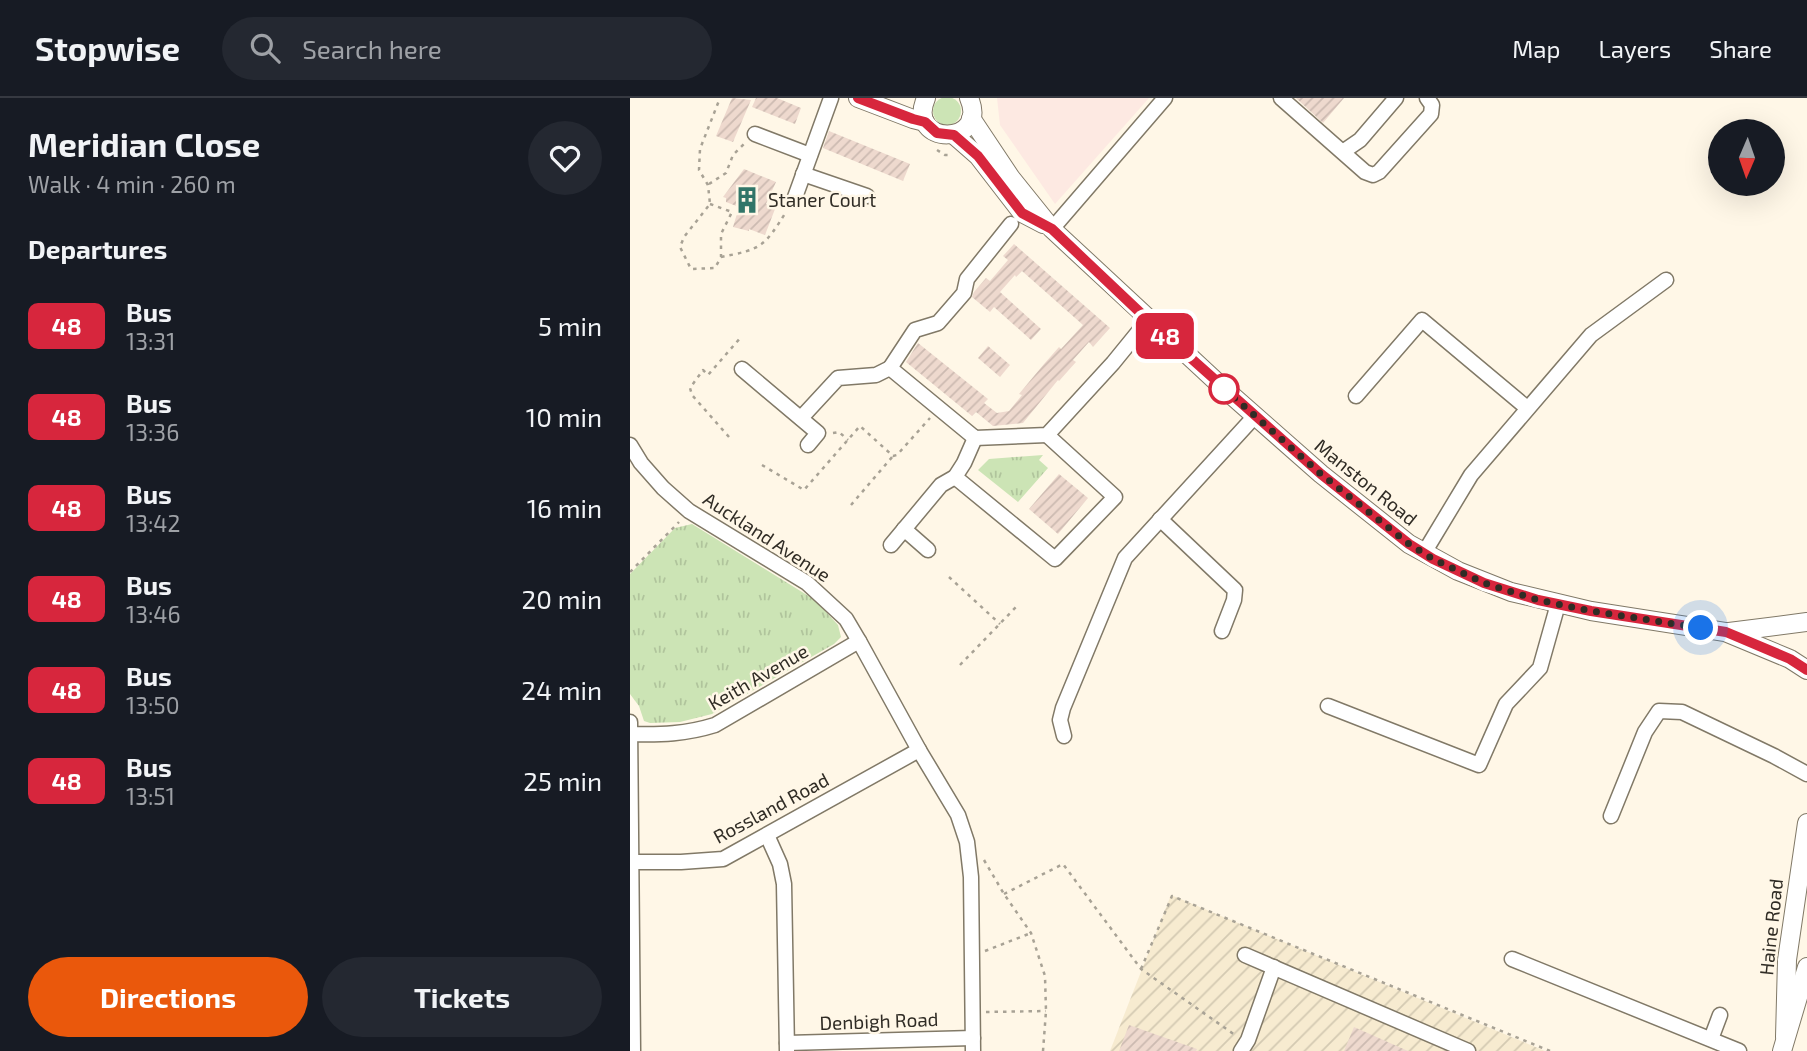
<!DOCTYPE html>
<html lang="en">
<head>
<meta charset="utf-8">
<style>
	body { margin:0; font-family:"Exo 2",sans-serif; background:#242831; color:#f1f3f6; height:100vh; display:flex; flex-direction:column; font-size:26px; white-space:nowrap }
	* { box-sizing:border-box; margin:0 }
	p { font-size:23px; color:#9ea1a6 }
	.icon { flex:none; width:38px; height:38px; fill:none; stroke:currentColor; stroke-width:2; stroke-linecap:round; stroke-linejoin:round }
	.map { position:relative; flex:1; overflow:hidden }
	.details { display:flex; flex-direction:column; background:#171b24; width:630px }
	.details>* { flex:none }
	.badge { padding:0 14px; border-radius:10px; font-size:24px; line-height:46px }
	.needle { width:46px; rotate:182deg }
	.fabs { position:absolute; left:1078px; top:21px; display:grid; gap:14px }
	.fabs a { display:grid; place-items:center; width:77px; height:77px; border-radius:50%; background:#171b24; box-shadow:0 7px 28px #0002; font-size:35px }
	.you { position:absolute; width:35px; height:35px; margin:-18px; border:5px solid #fff; border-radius:50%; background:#1a73e8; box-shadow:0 0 0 10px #1a73e833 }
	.map>.badge { position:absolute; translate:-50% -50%; box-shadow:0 0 0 4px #fff }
	h2 { padding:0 28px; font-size:26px; line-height:63px }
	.round { display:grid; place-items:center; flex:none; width:74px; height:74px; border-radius:37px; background:#242831 }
	.summary { display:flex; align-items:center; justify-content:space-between; height:119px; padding:0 28px }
	h1 { font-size:33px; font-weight:700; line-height:52px }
	.button { display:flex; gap:14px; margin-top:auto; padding:14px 28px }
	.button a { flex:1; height:80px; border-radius:42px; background:#ea580c; color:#fff; font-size:28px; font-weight:700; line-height:80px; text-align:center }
	.button a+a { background:#242831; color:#f1f3f6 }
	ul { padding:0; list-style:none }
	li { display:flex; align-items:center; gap:21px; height:91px; padding:0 28px }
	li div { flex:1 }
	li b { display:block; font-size:26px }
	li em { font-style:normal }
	li .badge { min-width:77px; font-weight:700; text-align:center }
	header { display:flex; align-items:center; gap:42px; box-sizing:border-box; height:98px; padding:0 35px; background:#171b24; border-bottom:2px solid #363941 }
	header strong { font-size:33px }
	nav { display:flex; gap:38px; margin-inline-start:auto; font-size:24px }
	.search { width:490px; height:63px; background:#242831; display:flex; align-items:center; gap:18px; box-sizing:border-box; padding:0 24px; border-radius:38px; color:#9ea1a6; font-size:26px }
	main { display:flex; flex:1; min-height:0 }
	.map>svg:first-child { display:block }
</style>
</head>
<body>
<header>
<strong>Stopwise</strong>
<div class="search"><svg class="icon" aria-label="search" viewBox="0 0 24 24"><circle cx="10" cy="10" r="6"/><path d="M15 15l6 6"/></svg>Search here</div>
<nav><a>Map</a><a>Layers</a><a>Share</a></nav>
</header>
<main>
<section class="details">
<div class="summary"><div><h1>Meridian Close</h1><p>Walk · 4 min · 260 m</p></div><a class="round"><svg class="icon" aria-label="heart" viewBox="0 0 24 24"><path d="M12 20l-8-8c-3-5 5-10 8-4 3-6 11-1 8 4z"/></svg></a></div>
<h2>Departures</h2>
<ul>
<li><span class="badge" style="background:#d7263d;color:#fff">48</span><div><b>Bus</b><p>13:31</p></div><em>5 min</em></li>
<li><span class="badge" style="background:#d7263d;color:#fff">48</span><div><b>Bus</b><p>13:36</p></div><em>10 min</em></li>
<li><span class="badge" style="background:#d7263d;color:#fff">48</span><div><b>Bus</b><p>13:42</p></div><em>16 min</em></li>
<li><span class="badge" style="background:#d7263d;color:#fff">48</span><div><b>Bus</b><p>13:46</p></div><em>20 min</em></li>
<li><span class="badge" style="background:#d7263d;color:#fff">48</span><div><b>Bus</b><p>13:50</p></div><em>24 min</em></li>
<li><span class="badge" style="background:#d7263d;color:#fff">48</span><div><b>Bus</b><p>13:51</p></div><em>25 min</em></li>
</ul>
<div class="button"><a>Directions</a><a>Tickets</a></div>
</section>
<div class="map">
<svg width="1177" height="953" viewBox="0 0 1177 953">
	<defs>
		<pattern id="industrial-furrows" width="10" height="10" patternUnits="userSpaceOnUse" patternTransform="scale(1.75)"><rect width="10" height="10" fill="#f7ebd0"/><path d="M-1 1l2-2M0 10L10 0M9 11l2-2" fill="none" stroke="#d4cab2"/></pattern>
		<pattern id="park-tufts" width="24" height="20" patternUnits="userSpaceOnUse" patternTransform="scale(1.75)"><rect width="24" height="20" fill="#cce4b5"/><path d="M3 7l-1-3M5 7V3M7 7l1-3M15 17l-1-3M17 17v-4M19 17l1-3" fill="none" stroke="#b0c49c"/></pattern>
		<pattern id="building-hatch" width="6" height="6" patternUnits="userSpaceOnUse" patternTransform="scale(1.75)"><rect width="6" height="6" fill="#eed9ce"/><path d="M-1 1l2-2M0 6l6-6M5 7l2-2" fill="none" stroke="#ccbab1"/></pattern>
	</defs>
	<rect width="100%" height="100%" fill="#fff7e7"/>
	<polygon fill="#fde9e2" points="367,0 519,0 425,106 370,27"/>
	<polygon fill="url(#industrial-furrows)" points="541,797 915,953 480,953"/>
	<circle fill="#cce4b5" cx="317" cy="13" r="14"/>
	<g fill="url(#park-tufts)">
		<polygon points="413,357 409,362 418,370 388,404 348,372 359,361"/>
		<polygon points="62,426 185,502 208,527 211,539 204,546 82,616 50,624 20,625 14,623 9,608 0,596 0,476 45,430"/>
	</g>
	<g fill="url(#building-hatch)">
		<polygon points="102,0 121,2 103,44 86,38"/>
		<polygon points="126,0 147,0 171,10 165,26 122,9"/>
		<polygon points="666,0 714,0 693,25"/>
		<polygon points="199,33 280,66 273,83 193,50"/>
		<polygon points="114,71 146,84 136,106 145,111 135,137 119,131 119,133 103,129 109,109 96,104 96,100 93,99"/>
		<polygon points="384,146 480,230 463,249 459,244 443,262 446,264 429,283 428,282 393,325 363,328 346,314 342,318 276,264 288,245 358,301 354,305 367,315 379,313 392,297 389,296 414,266 429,249 431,251 453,227 392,173 386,179 385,177 370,194 411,231 401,242 364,209 360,214 342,199 344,194 356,180 360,183 378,162 373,158"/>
		<polygon points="358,248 380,267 370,279 348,260"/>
		<polygon points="429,376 458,400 428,436 399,411"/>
		<polygon points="499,927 567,951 566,953 489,953"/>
		<polygon points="724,929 778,953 714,953"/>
	</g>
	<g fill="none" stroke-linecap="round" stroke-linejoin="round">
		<defs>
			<g id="minor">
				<polyline points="651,0 735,74 743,77 749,74 801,16 802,7 797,0"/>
				<polyline points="125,36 180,57"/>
				<polyline points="714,53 730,42 766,0"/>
				<polyline points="173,76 237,98"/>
				<polyline points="164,102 201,0"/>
				<polyline points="381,126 337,181 334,195 308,225 285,232 260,270 345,340 417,337 483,265 518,222"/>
				<polyline points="422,131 535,0"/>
				<polyline points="112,271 188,335 178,347"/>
				<polyline points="726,298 792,222 897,310"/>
				<polyline points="171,320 208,280 246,277 260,270"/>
				<polyline points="0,347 11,365 33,390 59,413 177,485 216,521 229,543 289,652 328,717 337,744 341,779 343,953"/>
				<polyline points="325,379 425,461 485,399 417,337"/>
				<polyline points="530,421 605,492 604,502 592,533"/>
				<polyline points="274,431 298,452"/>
				<polyline points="261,447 311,387 325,379 334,365 345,340"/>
				<polyline points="794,455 841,377 961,237 1036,182"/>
				<polyline points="698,608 849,667 876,606 910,570 928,506"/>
				<polyline points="0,624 3,953"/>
				<path d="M0,636C31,637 56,636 85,627L229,543"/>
				<polyline points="434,638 430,622 433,610 495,460 625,318"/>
				<polyline points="981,718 1015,634 1029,613 1052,614 1144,658 1177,676"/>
				<polyline points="137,737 150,766 154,786 157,953"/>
				<polyline points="1,764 51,764 93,761 289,652"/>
				<polyline points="615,857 838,953"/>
				<polyline points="882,861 1109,953"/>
				<polyline points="1081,941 1090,917"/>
				<polyline points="157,945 343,940"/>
				<polyline points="611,953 618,942 644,869"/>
			</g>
			<g id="major">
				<polyline points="228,0 283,21 295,24"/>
				<path d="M296,0C275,49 360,48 339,0"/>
				<polyline points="341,20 381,80 422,131 590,287 691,376 779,446 828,473 881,494 961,513 1095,534 1160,561 1177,572"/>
				<polyline points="324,37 348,58 392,115 413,126"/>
				<polyline points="1099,534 1177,524"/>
				<polyline points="1155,939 1157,862 1177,725"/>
				<polyline points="1152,953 1177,869"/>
			</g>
		</defs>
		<use href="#minor" stroke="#817967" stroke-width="17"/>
		<use href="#major" stroke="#817967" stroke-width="20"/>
		<g stroke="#a8a295" stroke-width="2.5" stroke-dasharray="3.5 5" stroke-linecap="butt">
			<polyline points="307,52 315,57 320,57"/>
			<polyline points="79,86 96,75 103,57 115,45"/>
			<polyline points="80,106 102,114 91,136 91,159 85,170 61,171 50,149 54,139 80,106 78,87 69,72 70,51 90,0"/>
			<path d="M91,159C132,151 134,149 156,114"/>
			<polyline points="203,335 209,334 218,342"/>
			<polyline points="99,339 62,297 60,290 73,272 78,277 112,238"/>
			<polyline points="132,367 174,392 230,328 263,358 267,357 300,320"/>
			<polyline points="221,407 263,358"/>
			<polyline points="0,474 49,424"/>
			<polyline points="319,479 370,526"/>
			<polyline points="330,567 387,508"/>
			<polyline points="354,762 374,796 401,835 415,878 416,913 413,953"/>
			<polyline points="374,796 433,766 511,871 605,937"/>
			<polyline points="355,853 401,835"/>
			<polyline points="511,871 542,798 920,953"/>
			<polyline points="356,914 416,913"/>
		</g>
		<use href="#minor" stroke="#fff" stroke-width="14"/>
		<use href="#major" stroke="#fff" stroke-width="18"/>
	</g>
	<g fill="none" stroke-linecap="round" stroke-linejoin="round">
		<defs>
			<polyline id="line" points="228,0 283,21 295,24 307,35 324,37 348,58 392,115 422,131 518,222 691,376 779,446 803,461 854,485 908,502 961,513 1096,534 1160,561 1177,572"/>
		</defs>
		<use href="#line" stroke="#fff" stroke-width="16"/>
		<use href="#line" stroke="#d7263d" stroke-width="10"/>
		<polyline stroke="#302c25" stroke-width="7" stroke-dasharray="0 12.6" points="594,291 590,287 691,376 779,446 803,461 854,485 908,502 961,513 1071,530"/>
	</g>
	<defs>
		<symbol id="building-bare" viewBox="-9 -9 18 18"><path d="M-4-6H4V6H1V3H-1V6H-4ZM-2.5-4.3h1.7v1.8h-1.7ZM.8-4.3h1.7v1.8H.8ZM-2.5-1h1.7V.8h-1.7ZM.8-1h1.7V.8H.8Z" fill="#317568" stroke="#fff7e7" stroke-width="2.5" paint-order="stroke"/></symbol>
	</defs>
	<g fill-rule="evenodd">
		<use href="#building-bare" x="98" y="83" width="38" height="38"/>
	</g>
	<circle fill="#fff" stroke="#d7263d" stroke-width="3.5" cx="594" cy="291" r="14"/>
	<g text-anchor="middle" stroke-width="5" stroke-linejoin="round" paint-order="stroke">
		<g font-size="19" fill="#302c25" stroke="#fff7e7" text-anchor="start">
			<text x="138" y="109">Staner Court</text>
		</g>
		<g font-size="19" fill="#302c25" stroke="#fff7e7">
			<text transform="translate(736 384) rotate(39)" y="7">Manston Road</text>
			<text transform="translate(137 439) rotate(33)" y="7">Auckland Avenue</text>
			<text transform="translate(128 579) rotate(-30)" y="7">Keith Avenue</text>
			<text transform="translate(141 710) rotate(-28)" y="7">Rossland Road</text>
			<text transform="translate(1141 829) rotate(-84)" y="7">Haine Road</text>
			<text transform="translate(249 923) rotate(-2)" y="7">Denbigh Road</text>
		</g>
	</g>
</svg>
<div class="fabs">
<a><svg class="needle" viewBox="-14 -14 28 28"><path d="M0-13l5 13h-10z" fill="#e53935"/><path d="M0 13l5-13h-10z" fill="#9ea1a6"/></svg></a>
</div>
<div class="you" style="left:1071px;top:530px"></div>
<b class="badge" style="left:535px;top:238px;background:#d7263d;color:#fff">48</b>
</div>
</main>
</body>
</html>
